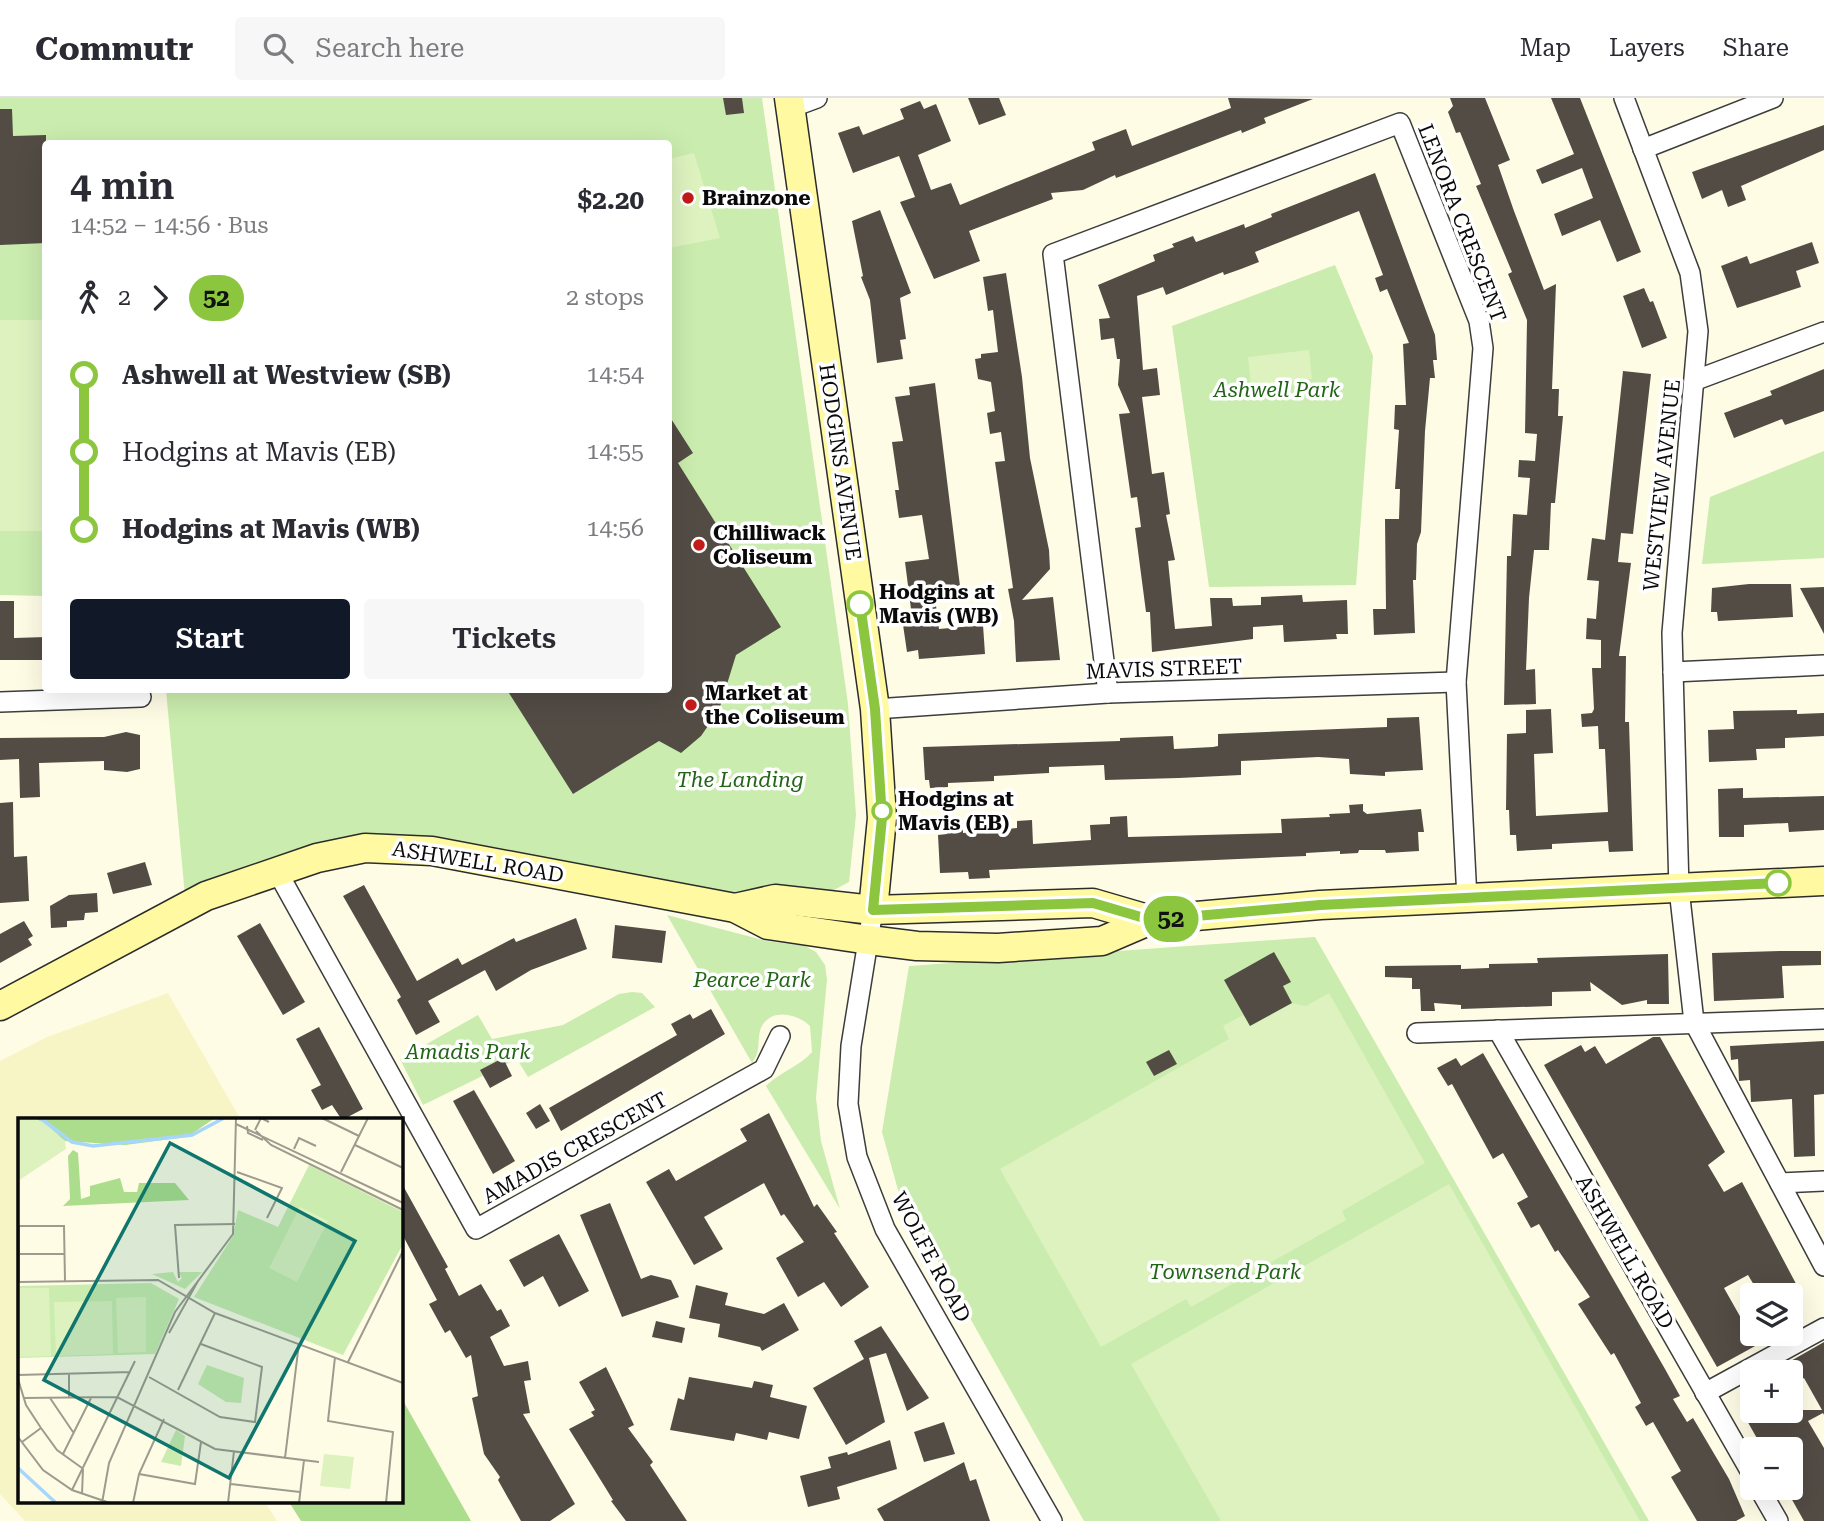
<!DOCTYPE html>
<html lang="en">
<head>
<meta charset="utf-8">
<style>
	body { margin:0; font-family:"Roboto Serif",serif; background:#f7f7f7; color:#2b2b33; height:100vh; display:flex; flex-direction:column; font-size:26px; white-space:nowrap }
	* { box-sizing:border-box; margin:0 }
	p { font-size:23px; color:#7c7c81 }
	.icon { flex:none; width:38px; height:38px; fill:none; stroke:currentColor; stroke-width:2; stroke-linecap:round; stroke-linejoin:round }
	.map { position:relative; flex:1; overflow:hidden }
	.panel { position:absolute; left:42px; top:42px; width:630px; height:553px; display:flex; flex-direction:column; background:#fff; border-radius:7px; box-shadow:0 7px 28px #0002 }
	.panel>* { flex:none }
	.badge { padding:0 14px; border-radius:23px; font-size:24px; line-height:46px }
	.tools { position:absolute; left:1740px; top:1185px; display:grid; gap:14px }
	.tools a { display:grid; place-items:center; width:63px; height:63px; border-radius:7px; background:#fff; box-shadow:0 7px 28px #0002; font-size:35px }
	.map>.badge { position:absolute; translate:-50% -50%; box-shadow:0 0 0 4px #fff }
	.legs { display:flex; align-items:center; gap:10px; height:77px; padding:0 28px; font-size:23px }
	.legs p { margin-inline-start:auto }
	.headline { display:flex; align-items:center; justify-content:space-between; height:119px; padding:0 28px }
	h1 { font-size:38px; font-weight:600; line-height:52px }
	.action { display:flex; gap:14px; margin-top:auto; padding:14px 28px }
	.action a { flex:1; height:80px; border-radius:7px; background:#111827; color:#fff; font-size:28px; font-weight:600; line-height:80px; text-align:center }
	.action a+a { background:#f7f7f7; color:#2b2b33 }
	ul { padding:0 28px; list-style:none }
	li { display:flex; align-items:center; gap:24px; height:77px; font-size:26px }
	li i { display:grid; place-items:center; width:10px; height:100%; margin:0 9px; background:currentColor }
	li i::after { content:''; width:18px; height:18px; margin:-9px; border:5px solid; border-radius:50%; background:#fff }
	li p { margin-inline-start:auto }
	li:first-child i { background:linear-gradient(#0000 50%,currentColor 0) }
	li:last-child i { background:linear-gradient(currentColor 50%,#0000 0) }
	header { display:flex; align-items:center; gap:42px; box-sizing:border-box; height:98px; padding:0 35px; background:#fff; border-bottom:2px solid #e1e1e2 }
	header strong { font-size:33px }
	nav { display:flex; gap:38px; margin-inline-start:auto; font-size:24px }
	.search { width:490px; height:63px; background:#f7f7f7; display:flex; align-items:center; gap:18px; box-sizing:border-box; padding:0 24px; border-radius:7px; color:#7c7c81; font-size:26px }
	.map>svg:first-child { display:block }
</style>
</head>
<body>
<header>
<strong>Commutr</strong>
<div class="search"><svg class="icon" aria-label="search" viewBox="0 0 24 24"><circle cx="10" cy="10" r="6"/><path d="M15 15l6 6"/></svg>Search here</div>
<nav><a>Map</a><a>Layers</a><a>Share</a></nav>
</header>
<div class="map">
<svg width="1824" height="1423" viewBox="0 0 1824 1423">
	<rect width="100%" height="100%" fill="#fffce6"/>
	<polygon fill="#f7f5c5" points="168,895 241,1022 19,1022 19,1404 265,1404 277,1423 25,1423 0,1396 0,963 47,939"/>
	<g fill="#caecae">
		<polygon points="0,0 762,0 848,606 856,717 849,784 817,801 749,798 423,747 185,798 166,592 668,592 668,46 46,46 45,498 0,497"/>
		<polygon points="1335,167 1373,258 1356,487 1209,489 1172,228"/>
		<polygon points="1824,353 1824,460 1702,466 1710,399"/>
		<path d="M667,817L767,843L805,848L816,854L825,867L827,881L816,1000L821,1043L840,1111L766,988C780,974 800,968 812,954L810,928C797,915 767,909 760,933C757,946 761,953 752,965Z"/>
		<polygon points="1315,839 1649,1423 1084,1423 898,1092 882,1034 909,868"/>
		<polygon points="632,894 642,895 655,909 528,979 517,961 423,1007 400,961 478,917 492,941 563,927 619,896"/>
	</g>
	<polygon fill="#acdd8c" points="401,1299 471,1423 301,1423 289,1404 401,1404"/>
	<g fill="#def2c0">
		<polygon points="694,55 720,140 669,150 669,61"/>
		<rect x="0" y="222" width="45" height="211"/>
		<polygon points="1309,252 1312,281 1251,288 1248,259"/>
		<polygon points="1329,895 1425,1065 1342,1113 1346,1122 1191,1209 1186,1201 1101,1249 1000,1071 1229,941 1223,928 1243,917 1250,928 1292,905 1306,908"/>
		<polygon points="1449,1086 1640,1423 1221,1423 1131,1266"/>
	</g>
	<g fill="#534c45">
		<polygon points="723,0 742,0 744,15 726,17"/>
		<polygon points="968,0 999,0 1006,17 979,27"/>
		<polygon points="1228,0 1313,1 1264,20 1266,25 1242,35 1241,32 1116,80 1115,77 1083,92 1051,95 1053,101 969,133 980,163 934,181 900,104 915,99 899,58 853,75 838,35 859,28 863,37 904,21 900,11 920,3 924,11 936,6 951,43 918,57 931,92 951,85 960,107 1095,52 1092,44 1126,31 1132,48 1231,10"/>
		<polygon points="1450,0 1485,0 1510,62 1498,67 1514,113 1544,192 1556,186 1552,291 1559,291 1558,318 1563,318 1555,405 1551,405 1549,452 1534,452 1529,500 1526,572 1535,571 1536,606 1504,607 1507,458 1511,458 1513,416 1527,417 1530,380 1518,379 1519,362 1535,363 1537,336 1525,335 1527,222 1508,176 1512,174 1476,88 1481,86 1460,34 1456,35 1448,14 1453,8"/>
		<polygon points="1551,0 1580,0 1641,154 1617,164 1600,122 1562,138 1554,116 1593,100 1582,70 1542,86 1536,72 1574,56"/>
		<polygon points="0,11 12,11 13,38 46,37 46,145 0,147"/>
		<polygon points="1824,27 1824,52 1741,88 1746,102 1728,109 1722,92 1702,101 1692,74"/>
		<polygon points="1375,75 1435,237 1437,262 1433,262 1435,280 1430,280 1425,333 1421,434 1417,446 1416,482 1413,482 1415,535 1374,537 1373,511 1386,511 1385,421 1399,421 1400,391 1395,391 1399,332 1394,331 1395,307 1406,307 1403,246 1409,245 1387,191 1380,194 1375,180 1383,177 1359,113 1255,154 1259,164 1241,171 1224,177 1223,174 1166,197 1163,189 1137,198 1143,272 1157,270 1160,297 1142,299 1152,376 1164,374 1170,416 1166,417 1175,462 1168,463 1175,531 1212,528 1210,500 1232,500 1233,508 1261,507 1261,499 1302,497 1303,504 1347,502 1348,536 1336,536 1337,541 1284,544 1283,527 1253,529 1253,541 1152,554 1150,514 1146,514 1135,430 1141,429 1137,399 1131,400 1119,316 1130,315 1118,287 1120,261 1117,261 1114,240 1101,242 1099,221 1110,220 1098,187 1155,163 1153,157 1174,149 1172,146 1193,138 1196,144 1244,126 1245,130 1272,119 1271,116"/>
		<polygon points="880,112 911,195 900,200 906,241 900,242 903,261 877,265 870,202 861,179 863,178 852,123"/>
		<polygon points="1812,144 1819,165 1796,173 1801,189 1737,210 1721,168 1747,158 1750,166"/>
		<polygon points="1006,175 1022,279 1030,360 1049,452 1050,471 1022,502 1053,499 1060,562 1016,564 1014,523 1008,491 1013,490 995,364 1005,363 1001,334 990,336 987,315 995,313 991,284 978,281 975,261 981,260 981,256 998,254 993,212 988,213 983,179"/>
		<polygon points="1644,190 1650,204 1653,203 1667,240 1642,250 1623,198"/>
		<polygon points="1824,271 1824,313 1785,327 1782,321 1734,340 1724,315 1772,297 1770,293"/>
		<polygon points="1623,273 1651,276 1633,436 1621,435 1618,464 1631,465 1619,558 1626,558 1625,624 1629,624 1633,753 1609,754 1608,743 1552,746 1552,751 1517,753 1516,737 1510,737 1509,712 1506,712 1507,636 1526,635 1526,612 1551,611 1553,655 1534,656 1536,718 1608,714 1605,651 1599,651 1598,628 1582,629 1581,616 1592,615 1594,611 1592,570 1601,570 1601,542 1586,541 1587,520 1596,521 1599,483 1587,482 1592,440 1605,442"/>
		<polygon points="935,285 960,488 934,492 939,531 983,527 985,556 919,561 918,552 907,554 902,520 912,519 905,464 929,461 922,417 899,420 895,392 899,392 892,344 903,343 895,299 910,297 909,289"/>
		<polygon points="668,316 693,355 678,365 781,529 736,557 719,612 701,638 681,655 659,643 573,696 507,592 668,592"/>
		<polygon points="1749,486 1791,486 1793,519 1718,523 1717,514 1711,514 1712,490"/>
		<polygon points="1824,489 1824,536 1800,490"/>
		<polygon points="0,503 14,503 14,540 46,539 46,562 0,562"/>
		<polygon points="1797,612 1797,616 1824,615 1824,638 1785,640 1785,650 1756,651 1757,662 1709,664 1708,632 1734,631 1733,613"/>
		<polygon points="1419,619 1423,672 1385,674 1385,678 1350,676 1349,661 1318,659 1241,663 1241,677 1179,680 1105,682 1104,667 1049,669 1049,675 994,678 994,683 948,685 948,689 930,690 929,682 925,682 923,649 1120,643 1120,640 1173,638 1174,651 1213,649 1218,648 1218,636 1387,629 1387,620"/>
		<polygon points="126,634 140,637 140,671 127,674 104,672 104,663 39,665 40,699 20,700 19,661 0,662 0,640 104,639"/>
		<polygon points="1743,690 1743,700 1824,698 1824,732 1789,734 1788,725 1744,727 1744,739 1719,739 1718,691"/>
		<polygon points="13,704 14,759 27,758 29,803 0,805 0,705"/>
		<polygon points="1363,706 1363,713 1367,716 1421,711 1424,734 1418,734 1419,753 1386,755 1385,752 1359,752 1358,755 1340,756 1340,753 1306,755 1306,758 989,772 990,780 969,781 968,774 940,775 938,737 947,736 947,726 963,725 963,735 1017,730 1017,723 1032,722 1033,746 1091,742 1090,727 1110,726 1110,719 1127,718 1128,739 1282,735 1281,721 1330,719 1329,716 1350,715 1349,707"/>
		<polygon points="145,764 152,787 113,796 107,775"/>
		<polygon points="364,787 417,883 458,860 462,867 514,840 516,844 576,820 587,851 531,872 496,893 485,872 428,903 440,924 416,937 397,902 401,899 343,798"/>
		<polygon points="97,795 98,814 85,815 84,822 67,823 67,829 51,830 50,808 69,797"/>
		<polygon points="24,823 33,838 28,841 32,847 0,865 0,836"/>
		<polygon points="260,825 305,904 283,917 237,838"/>
		<polygon points="615,827 666,833 662,865 612,860"/>
		<polygon points="1782,853 1821,853 1821,867 1782,868 1784,900 1714,903 1712,855"/>
		<polygon points="1274,854 1291,884 1283,888 1292,905 1250,928 1224,882"/>
		<polygon points="1668,856 1669,906 1647,906 1647,902 1622,907 1590,884 1591,893 1552,894 1552,908 1461,911 1461,907 1434,905 1435,913 1421,913 1420,891 1412,891 1412,880 1385,879 1385,868 1461,867 1461,871 1489,870 1489,866 1538,865 1537,860"/>
		<polygon points="711,911 725,936 561,1033 549,1010 677,937 671,926 690,916 693,921"/>
		<polygon points="319,929 363,1011 342,1022 332,1007 322,1012 311,992 321,987 296,941"/>
		<polygon points="1653,939 1660,939 1725,1054 1708,1067 1724,1094 1742,1084 1802,1197 1760,1197 1748,1177 1724,1190 1750,1236 1777,1236 1717,1269 1544,967 1581,947 1585,954 1595,948 1606,966"/>
		<polygon points="1824,943 1824,996 1814,997 1815,1058 1794,1059 1792,1001 1751,1004 1750,982 1739,983 1738,961 1731,962 1730,948"/>
		<polygon points="1169,952 1177,966 1154,978 1146,964"/>
		<polygon points="1483,955 1665,1271 1680,1298 1673,1301 1687,1324 1693,1320 1729,1381 1745,1418 1736,1423 1697,1423 1671,1379 1681,1373 1653,1324 1646,1328 1635,1309 1641,1305 1614,1255 1611,1257 1578,1206 1590,1199 1558,1152 1555,1154 1539,1126 1531,1130 1517,1105 1528,1099 1503,1055 1493,1061 1452,986 1448,988 1437,970 1456,960 1461,968"/>
		<polygon points="503,960 512,978 490,990 480,972"/>
		<polygon points="474,992 515,1063 493,1076 453,1003"/>
		<polygon points="540,1006 550,1023 536,1031 526,1015"/>
		<polygon points="769,1015 814,1109 817,1106 837,1134 834,1135 869,1189 841,1209 824,1184 798,1199 776,1160 804,1144 784,1116 781,1118 764,1085 704,1119 723,1151 694,1167 646,1084 669,1071 676,1083 747,1043 740,1031"/>
		<polygon points="401,1084 448,1169 445,1171 459,1198 481,1186 497,1213 501,1211 510,1228 490,1239 504,1268 528,1263 531,1282 524,1283 530,1315 523,1316 575,1406 550,1423 521,1423 498,1382 500,1379 484,1356 472,1300 478,1298 471,1257 466,1260 450,1232 445,1235 429,1206 437,1202 401,1134"/>
		<polygon points="610,1105 641,1181 651,1177 671,1182 679,1199 622,1219 580,1117"/>
		<polygon points="559,1136 589,1193 559,1209 543,1178 524,1189 509,1162"/>
		<polygon points="696,1187 728,1195 725,1207 764,1216 784,1205 799,1232 762,1253 760,1249 718,1239 720,1226 689,1220"/>
		<polygon points="656,1223 685,1230 682,1245 652,1239"/>
		<polygon points="881,1228 929,1300 907,1313 886,1255 869,1260 885,1324 846,1347 813,1290 864,1261 854,1243"/>
		<polygon points="1824,1244 1824,1317 1823,1315 1808,1323 1824,1350 1824,1423 1804,1423 1786,1391 1790,1390 1790,1351 1763,1351 1741,1312 1822,1312 1804,1280 1799,1283 1789,1264"/>
		<polygon points="606,1269 634,1327 628,1330 653,1364 650,1367 687,1423 626,1423 611,1403 613,1402 569,1331 594,1318 591,1314 595,1312 579,1284"/>
		<polygon points="689,1279 752,1290 754,1283 773,1287 770,1299 807,1308 799,1341 769,1334 767,1342 736,1335 734,1343 670,1332 678,1300 684,1302"/>
		<polygon points="944,1324 955,1356 924,1364 914,1334"/>
		<polygon points="890,1342 897,1371 837,1389 840,1401 808,1409 800,1378 831,1370 828,1359 847,1354 848,1357"/>
		<polygon points="964,1364 970,1383 976,1381 990,1423 884,1423 877,1411"/>
	</g>
	<g fill="none" stroke-linecap="round" stroke-linejoin="round">
		<defs>
			<g id="street">
				<polyline points="1624,0 1690,175 1698,233 1672,535 1679,791 1694,924 1824,1168"/>
				<polyline points="790,10 817,0"/>
				<polyline points="1643,51 1773,0"/>
				<polyline points="1696,282 1824,234"/>
				<polyline points="1673,574 1824,567"/>
				<polyline points="1108,595 1053,156 1400,25 1479,223 1483,250 1456,584 1467,801"/>
				<polyline points="0,604 141,599"/>
				<polyline points="875,611 1108,595 1456,584"/>
				<polyline points="278,775 476,1131 764,971 780,938"/>
				<polyline points="873,812 851,948 848,1006 857,1059 885,1131 1052,1423"/>
				<polyline points="1498,932 1752,1376"/>
				<polyline points="1417,935 1824,921"/>
				<polyline points="1780,1085 1824,1083"/>
				<polyline points="1705,1295 1824,1230"/>
				<polyline points="1759,1390 1778,1423"/>
			</g>
			<g id="secondary">
				<polyline points="789,0 875,611 882,720 873,812"/>
				<polyline points="735,810 775,801 873,812 1093,805 1151,822"/>
				<polyline points="0,908 206,798 317,760 365,750 432,753 735,810 768,827 869,842 917,848 998,850 1102,843 1151,822 1320,807 1824,783"/>
			</g>
		</defs>
		<use href="#street" stroke="#3d3d3d" stroke-width="22"/>
		<use href="#secondary" stroke="#2c2c2c" stroke-width="31"/>
		<use href="#street" stroke="#fff" stroke-width="19"/>
		<use href="#secondary" stroke="#fffaa1" stroke-width="28"/>
	</g>
	<g fill="none" stroke-linecap="round" stroke-linejoin="round">
		<defs>
			<polyline id="line-1" points="860,506 875,611 882,720 873,812 1093,805 1151,822 1320,807 1778,785"/>
		</defs>
		<use href="#line-1" stroke="#fff" stroke-width="16"/>
		<use href="#line-1" stroke="#8cc63f" stroke-width="10"/>
	</g>
	<g fill="#c31b19" stroke="#fff" stroke-width="2.5">
		<circle cx="688" cy="100" r="7"/>
		<circle cx="699" cy="447" r="7"/>
		<circle cx="691" cy="607" r="7"/>
	</g>
	<g fill="#fff" stroke="#8cc63f" stroke-width="3.5">
		<circle cx="860" cy="506" r="12"/>
		<circle cx="882" cy="713" r="9"/>
		<circle cx="1778" cy="785" r="12"/>
	</g>
	<g text-anchor="middle" stroke-width="7" stroke-linejoin="round" paint-order="stroke">
		<g font-size="21" font-weight="bold" fill="#0a0a0a" stroke="#fff" text-anchor="start">
			<text x="702" y="107">Brainzone</text>
			<text x="713" y="442">Chilliwack<tspan x="713" dy="24">Coliseum</tspan></text>
			<text x="705" y="602">Market at<tspan x="705" dy="24">the Coliseum</tspan></text>
		</g>
		<g font-size="21" fill="#0a0a0a" stroke="#fff">
			<text transform="translate(1462 125) rotate(69)" y="7">LENORA CRESCENT</text>
			<text transform="translate(840 364) rotate(82)" y="7">HODGINS AVENUE</text>
			<text transform="translate(1662 387) rotate(-84)" y="7">WESTVIEW AVENUE</text>
			<text transform="translate(1164 571) rotate(-2)" y="7">MAVIS STREET</text>
			<text transform="translate(478 764) rotate(9)" y="7">ASHWELL ROAD</text>
			<text transform="translate(575 1050) rotate(-29)" y="7">AMADIS CRESCENT</text>
			<text transform="translate(1625 1154) rotate(60)" y="7">ASHWELL ROAD</text>
			<text transform="translate(931 1159) rotate(62)" y="7">WOLFE ROAD</text>
		</g>
		<g font-size="21" font-style="italic" fill="#226517" stroke="#fff">
			<text x="1277" y="299">Ashwell Park</text>
			<text x="740" y="689">The Landing</text>
			<text x="752" y="889">Pearce Park</text>
			<text x="468" y="961">Amadis Park</text>
			<text x="1225" y="1181">Townsend Park</text>
		</g>
		<g font-size="21" font-weight="bold" fill="#0a0a0a" stroke="#fff" text-anchor="start">
			<text x="879" y="501">Hodgins at<tspan x="879" dy="24">Mavis (WB)</tspan></text>
			<text x="898" y="708">Hodgins at<tspan x="898" dy="24">Mavis (EB)</tspan></text>
		</g>
	</g>
	<g transform="translate(18 1020)">
		<rect width="385" height="385" fill="#fffce6"/>
		<path d="M291,47L385,94V126L325,237L176,179L215,118L220,92L260,109ZM155,154L160,164L164,160L159,154H184L167,171L134,156ZM133,165L161,181L137,236L0,240V168ZM189,247L226,260L223,285L208,284L180,266ZM158,312L167,318L163,348L143,344Z" fill="#caecae"/>
		<path d="M17,0H197L169,19L107,27L47,23ZM55,32L60,35L63,81L72,78V68L102,60L106,74H119L121,65H157L171,82L45,88L52,81L50,38Z" fill="#acdd8c"/>
		<path d="M0,0L25,3L47,23L48,31L0,63ZM282,89L310,103L279,164L251,150ZM0,170H31L33,238L0,239ZM128,179V234L100,235L98,180ZM94,183L95,236L38,238L36,184ZM306,336L336,339L332,371L302,368Z" fill="#def2c0"/>
		<path fill="none" stroke="#a7d6fb" stroke-width="3.5" d="M22,0L54,24L75,28L174,17L206,0M0,350L38,385"/>
		<path fill="none" stroke="#9d9b8e" stroke-width="2" d="M304,0L341,18M218,6L385,85M229,8L230,15L245,22M237,12L243,0L251,4M238,13L253,27L385,92M337,27L385,50M276,31L281,20L298,28M219,54L264,70L249,100M323,54L350,0M1,136H46M161,160L157,107L217,106M0,164L140,162L197,195L385,265M1,164V108H46L47,163M151,215L180,163M317,239L310,303L375,314L368,385M330,244L385,133M51,255V280M0,257L112,254M131,259L202,299L237,304L244,249L183,226M0,261L8,287L23,310L39,332L64,350M160,272L197,195M5,280L99,279L197,331L301,344M32,280L55,314M0,319L25,352L54,372L92,385M4,324L23,310M45,336L73,280M267,340L281,225M121,356L177,366L183,324M213,366L282,374M54,372L117,243M64,376L65,351M84,385L91,345L157,194L215,116L218,0M115,385L121,356L146,301M210,385L216,333M281,385L286,342"/>
		<path fill="#0f766e" fill-opacity="0.15" stroke="#0f766e" stroke-width="3.5" d="M152,25L337,123L211,360L26,262Z"/>
		<rect width="385" height="385" fill="none" stroke="#0a0a0a" stroke-width="3.5"/>
	</g>
</svg>
<div class="tools">
<a><svg class="icon" aria-label="layers" viewBox="0 0 24 24"><path d="M12 4l9 5-9 5-9-5zM3 14l9 5 9-5"/></svg></a>
<a>+</a>
<a>−</a>
</div>
<b class="badge" style="left:1171px;top:821px;background:#8cc63f;color:#111">52</b>
<section class="panel">
<div class="headline"><div><h1>4 min</h1><p>14:52 – 14:56 · Bus</p></div><b>$2.20</b></div>
<div class="legs"><svg class="icon" aria-label="walk" viewBox="0 0 24 24"><circle cx="13" cy="4" r="2"/><path d="M13 8l-2 6 4 7M11 14l-3 7M7 12l3-4h3l4 4"/></svg>2<svg class="icon" aria-label="forward" viewBox="0 0 24 24"><path d="M9 5l7 7-7 7"/></svg><b class="badge" style="background:#8cc63f;color:#111">52</b><p>2 stops</p></div>
<ul>
<li><i style="color:#8cc63f"></i><b>Ashwell at Westview (SB)</b><p>14:54</p></li>
<li><i style="color:#8cc63f"></i><span>Hodgins at Mavis (EB)</span><p>14:55</p></li>
<li><i style="color:#8cc63f"></i><b>Hodgins at Mavis (WB)</b><p>14:56</p></li>
</ul>
<div class="action"><a>Start</a><a>Tickets</a></div>
</section>
</div>
</body>
</html>
